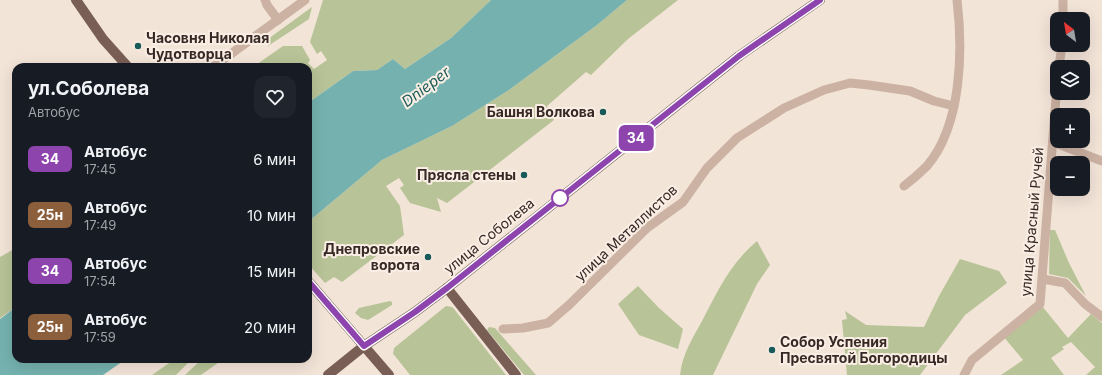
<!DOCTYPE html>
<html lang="ru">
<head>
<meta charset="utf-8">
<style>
	body { margin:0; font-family:Inter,sans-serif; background:#20242c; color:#f1f3f6; height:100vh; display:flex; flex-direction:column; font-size:15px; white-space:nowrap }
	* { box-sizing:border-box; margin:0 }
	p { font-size:13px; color:#9ea1a6 }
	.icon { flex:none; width:22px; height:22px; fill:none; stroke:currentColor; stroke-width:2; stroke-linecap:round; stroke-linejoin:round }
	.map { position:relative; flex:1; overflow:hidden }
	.sheet { position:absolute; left:12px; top:63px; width:300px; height:300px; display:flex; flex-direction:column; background:#171b24; border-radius:12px; box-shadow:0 4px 16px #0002 }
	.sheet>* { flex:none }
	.badge { padding:0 8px; border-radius:6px; font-size:14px; line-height:26px }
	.needle { width:26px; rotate:329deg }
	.fabs { position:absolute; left:1050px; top:12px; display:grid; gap:8px }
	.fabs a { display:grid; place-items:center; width:40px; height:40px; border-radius:8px; background:#171b24; box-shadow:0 4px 16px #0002; font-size:20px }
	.map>.badge { position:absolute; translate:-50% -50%; box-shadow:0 0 0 2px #fff }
	.round { display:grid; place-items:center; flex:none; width:42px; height:42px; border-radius:12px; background:#20242c }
	.headline { display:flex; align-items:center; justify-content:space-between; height:68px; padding:0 16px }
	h1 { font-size:19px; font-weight:700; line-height:30px }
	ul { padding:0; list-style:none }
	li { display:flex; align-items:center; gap:12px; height:56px; padding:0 16px }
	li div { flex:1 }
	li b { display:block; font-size:15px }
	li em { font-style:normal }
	li .badge { min-width:44px; font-weight:700; text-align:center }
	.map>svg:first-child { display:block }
</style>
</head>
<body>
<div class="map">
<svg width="1102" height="375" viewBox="0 0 1102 375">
	<rect width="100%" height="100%" fill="#f3e4d8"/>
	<g fill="#b8c397">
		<polygon points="323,0 491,0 451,38 405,69 393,59 377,70 353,71 308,103 308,67 253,67 283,46 302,46 310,60 308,63 314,69 327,60 321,51 317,54 310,42"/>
		<polygon points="627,0 678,0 628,39 591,75 586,72 547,106 554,120 447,203 437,198 441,212 410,203 400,188 404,185 399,178 386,186 400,206 404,235 342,282 334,277 325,283 308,264 308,222 382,160 452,126 509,90 597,25"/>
		<polygon points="312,7 309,19 268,46 268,39"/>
		<polygon points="1050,230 1055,230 1069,263 1086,296 1068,278 1049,274"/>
		<path d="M757,241L770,265L757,284L713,375H680C682,355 692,339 702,321C718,290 730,264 757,241Z"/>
		<polygon points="16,248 16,307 0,318 0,257"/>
		<polygon points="960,259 999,271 1007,283 965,315 920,375 847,375 842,320 847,319 845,311 866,325 924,327 939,296"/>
		<polygon points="638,286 659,308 683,329 678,349 639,335 618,304"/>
		<polygon points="390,301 392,302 392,305 368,320 361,318 355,313 359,308"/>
		<polygon points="446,306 452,307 454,309 506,375 410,375 395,356 393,354 394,348"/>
		<polygon points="1042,306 1068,338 1091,314 1102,323 1102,375 1086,375 1095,367 1071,342 1062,347 1064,349 1051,358 1064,375 1001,375 1023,360 1003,336"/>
		<polygon points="489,327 495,328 536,375 524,375 487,330"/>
		<polygon points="175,359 192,359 176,375 152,375"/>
		<polygon points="202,359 222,359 222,360 201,375 185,375"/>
	</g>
	<g fill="#75b2af">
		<polygon points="491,0 627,0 597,25 509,90 452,126 382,160 308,222 308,103 353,71 377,70 393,59 405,69 451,38"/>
		<polygon points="16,307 16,359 126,359 103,375 0,375 0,319"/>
	</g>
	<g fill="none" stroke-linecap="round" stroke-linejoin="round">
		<g stroke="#ccb2a3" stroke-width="9">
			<polyline points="265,0 267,5 278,20"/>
			<polyline points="1063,19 1063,0"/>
			<polyline points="213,67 305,0"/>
			<polyline points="1059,67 1062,45"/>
			<polyline points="1053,142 1102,161"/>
			<path d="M904,186C912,180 920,173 927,166C962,125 963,50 957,0"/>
			<polyline points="1043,279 1065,283 1085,304 1102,317"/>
			<polyline points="503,329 523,328 548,323 569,305 647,228 683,202 707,168 737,138 784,108 824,90 850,83 869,85 910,91 934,101 954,106"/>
			<polyline points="964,375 972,360 1040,304 1057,85"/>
		</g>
		<g stroke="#795e55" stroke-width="10">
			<polyline points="76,0 103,39 128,67"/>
			<polyline points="308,281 389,375"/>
			<polyline points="447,288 516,375"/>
			<polyline points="328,375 364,346 415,312 447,288 739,56 820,0"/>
		</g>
	</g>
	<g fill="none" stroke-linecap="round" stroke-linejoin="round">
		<defs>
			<polyline id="line" points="308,281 364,346 415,312 447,288 739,56 820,0"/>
		</defs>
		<use href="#line" stroke="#fff" stroke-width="9"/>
		<use href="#line" stroke="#8e44ad" stroke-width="6"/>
	</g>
	<g fill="#185a59" stroke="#faeee4" stroke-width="1.5">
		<circle cx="138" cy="46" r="4"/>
		<circle cx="603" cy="112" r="4"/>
		<circle cx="524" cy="175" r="4"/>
		<circle cx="428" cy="257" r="4"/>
		<circle cx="772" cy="350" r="4"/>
	</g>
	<circle fill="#fff" stroke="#8e44ad" stroke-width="2" cx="560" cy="198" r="8"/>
	<g text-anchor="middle" stroke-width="4" stroke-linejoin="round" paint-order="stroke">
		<g font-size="14" font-weight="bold" fill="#362926" stroke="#faeee4" text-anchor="end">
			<text x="146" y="43" text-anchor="start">Часовня Николая<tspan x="146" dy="16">Чудотворца</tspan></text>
			<text x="595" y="117">Башня Волкова</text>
			<text x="516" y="180">Прясла стены</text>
			<text x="420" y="254">Днепровские<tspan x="420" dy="16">ворота</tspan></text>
			<text x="780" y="347" text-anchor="start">Собор Успения<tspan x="780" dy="16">Пресвятой Богородицы</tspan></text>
		</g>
		<g font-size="14" fill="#362926" stroke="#faeee4">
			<text transform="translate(1032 222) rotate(-85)" y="5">улица Красный Ручей</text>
			<text transform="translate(626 233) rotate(-43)" y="5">улица Металлистов</text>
			<text transform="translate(489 236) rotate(-39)" y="5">улица Соболева</text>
		</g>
		<g font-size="15" font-style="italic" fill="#185a59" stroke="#faeee4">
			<text transform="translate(426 87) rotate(-37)" y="5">Dnieper</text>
		</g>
	</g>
</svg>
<div class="fabs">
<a><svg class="needle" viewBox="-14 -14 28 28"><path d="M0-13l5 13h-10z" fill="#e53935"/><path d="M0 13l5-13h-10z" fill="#9ea1a6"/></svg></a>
<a><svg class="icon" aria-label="layers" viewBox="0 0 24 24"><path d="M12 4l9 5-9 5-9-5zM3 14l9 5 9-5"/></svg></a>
<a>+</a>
<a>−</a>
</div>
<b class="badge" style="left:636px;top:138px;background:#8e44ad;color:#fff">34</b>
<section class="sheet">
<div class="headline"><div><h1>ул.Соболева</h1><p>Автобус</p></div><a class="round"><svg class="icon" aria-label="heart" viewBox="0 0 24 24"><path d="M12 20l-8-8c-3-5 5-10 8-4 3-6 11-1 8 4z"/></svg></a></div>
<ul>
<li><span class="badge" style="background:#8e44ad;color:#fff">34</span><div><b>Автобус</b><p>17:45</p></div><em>6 мин</em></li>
<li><span class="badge" style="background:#8b5e3c;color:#fff">25н</span><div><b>Автобус</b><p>17:49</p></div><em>10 мин</em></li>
<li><span class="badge" style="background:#8e44ad;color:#fff">34</span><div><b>Автобус</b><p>17:54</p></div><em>15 мин</em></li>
<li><span class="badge" style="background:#8b5e3c;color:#fff">25н</span><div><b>Автобус</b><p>17:59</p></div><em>20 мин</em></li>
</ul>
</section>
</div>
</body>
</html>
